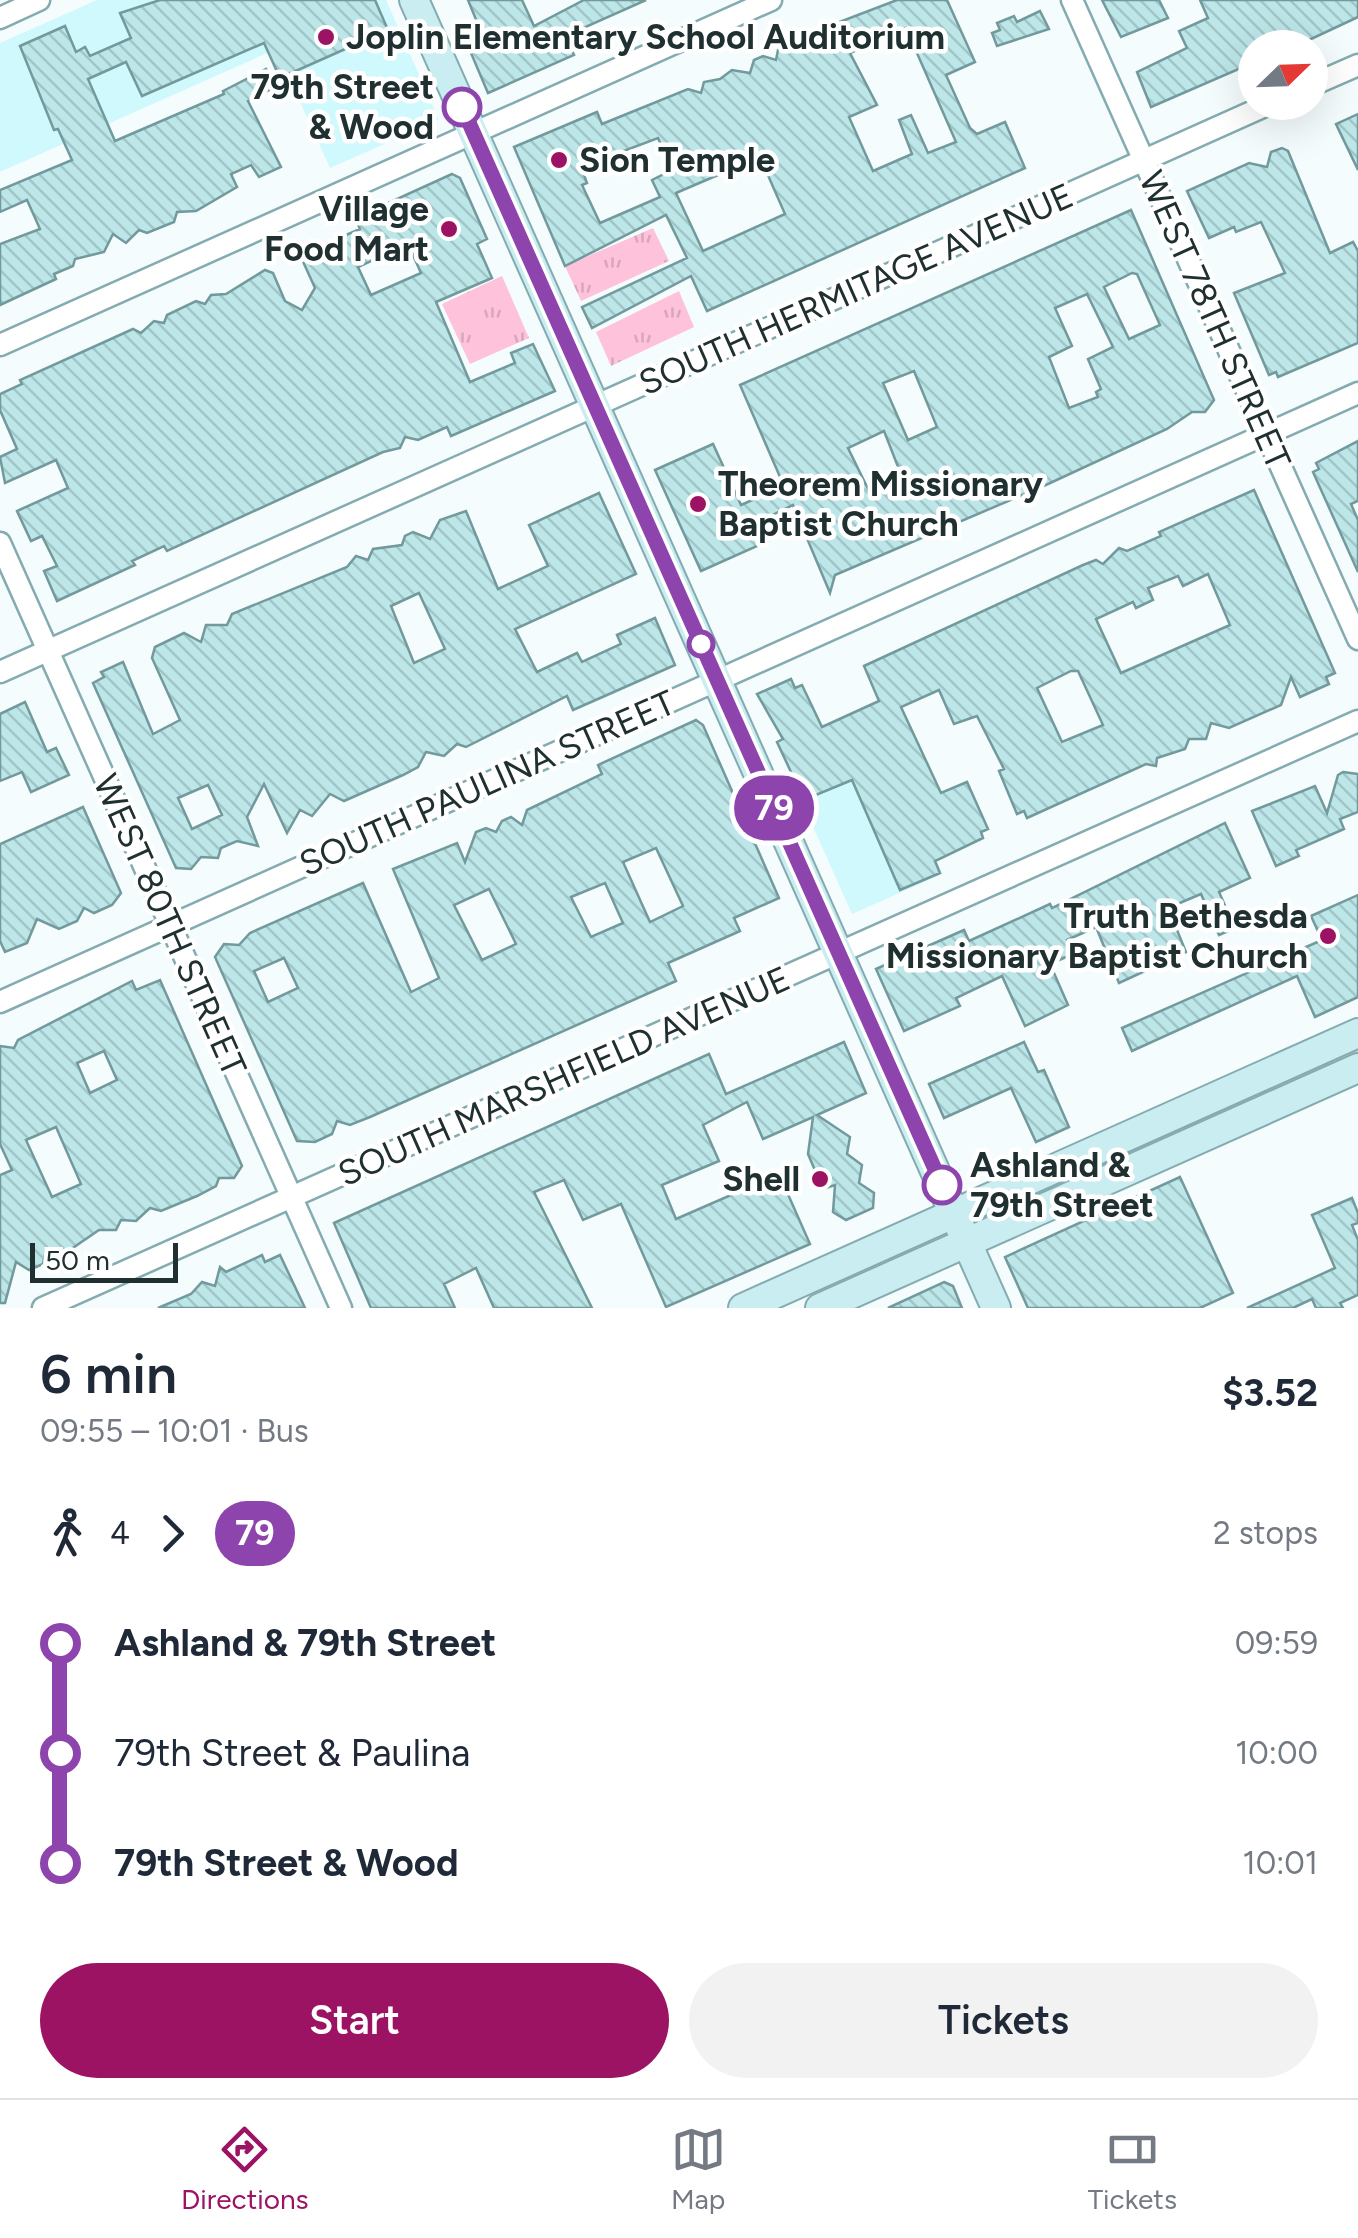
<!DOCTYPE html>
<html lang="en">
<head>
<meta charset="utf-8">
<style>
	body { margin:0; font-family:Figtree,sans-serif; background:#f2f2f3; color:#1f2937; height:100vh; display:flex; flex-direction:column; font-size:38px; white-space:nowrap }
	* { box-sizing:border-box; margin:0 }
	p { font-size:32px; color:#747a83 }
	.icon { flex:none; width:55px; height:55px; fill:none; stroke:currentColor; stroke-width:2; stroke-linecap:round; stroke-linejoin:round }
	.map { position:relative; height:1308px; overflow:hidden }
	.side { display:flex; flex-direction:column; background:#fff; flex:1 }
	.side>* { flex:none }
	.badge { padding:0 20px; border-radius:32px; font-size:35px; line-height:65px }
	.needle { width:65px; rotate:67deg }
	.tools { position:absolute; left:1238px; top:30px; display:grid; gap:20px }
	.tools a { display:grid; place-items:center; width:90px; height:90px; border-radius:50%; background:#fff; box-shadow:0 10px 40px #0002; font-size:50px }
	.scale { position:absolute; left:30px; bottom:25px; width:148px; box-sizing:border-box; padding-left:10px; border:5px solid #203031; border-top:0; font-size:28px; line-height:35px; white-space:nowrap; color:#203031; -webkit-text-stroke:8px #fff; paint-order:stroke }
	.map>.badge { position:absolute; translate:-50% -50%; box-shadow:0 0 0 5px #fff }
	.legs { display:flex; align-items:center; gap:15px; height:110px; padding:0 40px; font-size:32px }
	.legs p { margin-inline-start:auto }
	.headline { display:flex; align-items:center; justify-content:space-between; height:170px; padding:0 40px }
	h1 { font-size:55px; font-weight:600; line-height:75px }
	.primary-button { display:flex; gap:20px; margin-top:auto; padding:20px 40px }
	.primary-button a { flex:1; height:115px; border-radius:60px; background:#9c1364; color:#fff; font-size:40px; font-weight:600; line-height:115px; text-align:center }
	.primary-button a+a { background:#f2f2f3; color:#1f2937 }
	ul { padding:0 40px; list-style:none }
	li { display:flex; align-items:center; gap:35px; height:110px; font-size:38px }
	li i { display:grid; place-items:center; width:15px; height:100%; margin:0 12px; background:currentColor }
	li i::after { content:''; width:25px; height:25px; margin:-12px; border:8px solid; border-radius:50%; background:#fff }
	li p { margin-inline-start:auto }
	li:first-child i { background:linear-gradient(#0000 50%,currentColor 0) }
	li:last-child i { background:linear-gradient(currentColor 50%,#0000 0) }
	.tabs { display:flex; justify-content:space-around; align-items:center; height:140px; border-top:2px solid #e0e1e3; background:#fff; font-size:28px; color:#747a83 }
	.tabs a { display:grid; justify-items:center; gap:5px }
	.tabs .active { color:#9c1364 }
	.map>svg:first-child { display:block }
</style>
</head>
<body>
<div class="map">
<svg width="1358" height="1308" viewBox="0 0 1358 1308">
	<defs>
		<pattern id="grass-tufts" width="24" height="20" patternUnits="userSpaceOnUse" patternTransform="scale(2.5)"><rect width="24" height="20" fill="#fec2db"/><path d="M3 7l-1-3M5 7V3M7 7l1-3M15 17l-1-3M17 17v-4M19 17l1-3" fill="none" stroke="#d9a7bc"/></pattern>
		<pattern id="building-back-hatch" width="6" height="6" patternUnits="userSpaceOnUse" patternTransform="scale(2.5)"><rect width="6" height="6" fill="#bde6e9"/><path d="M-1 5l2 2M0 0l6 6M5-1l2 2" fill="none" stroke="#a2c6c8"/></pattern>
	</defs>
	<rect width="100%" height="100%" fill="#f4fcfd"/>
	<g fill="#d0f9fd">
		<polygon points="97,0 386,0 439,120 330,168 276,49 0,172 0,43"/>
		<polygon points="885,744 942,874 852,914 794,784"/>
	</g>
	<g fill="url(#grass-tufts)">
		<polygon points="653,228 669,261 581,301 565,266"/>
		<polygon points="502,276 529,338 470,364 442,304"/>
		<polygon points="679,291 694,327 611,366 596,332"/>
		<polygon points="1358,1045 1358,1054 1108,1166 1144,1140"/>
	</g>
	<g fill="url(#building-back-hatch)" stroke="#72999c" stroke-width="2.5" fill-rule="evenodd">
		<polygon points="160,0 375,0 388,30 280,78 264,43 142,96 126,62 88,79 115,141 224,94 223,91 266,69 275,87 248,101 281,167 259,177 251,165 231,174 237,187 196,211 177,212 174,222 147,233 139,230 126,243 113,234 104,252 75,259 73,266 54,274 56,279 0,305 0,244 40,229 27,200 0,212 0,190 72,160 58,129 54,130 20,46 65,26 76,52 85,47 90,56 131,38 120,13"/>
		<polygon points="468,0 522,0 534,26 584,0 646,0 565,36 574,55 488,93 468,46 484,39"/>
		<path d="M897,0H947L975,62L946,75L970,128L977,134L1005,122L1025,168L707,311L691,276L592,328L582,307L687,258L666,215L565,266L514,147L597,112L602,124L688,89L701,93L704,82L720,79L732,70L750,73L754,60L763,56L776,60L778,50L787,45L799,49L802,39L813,34L824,39L829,26ZM906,28L956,142L928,153L911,115L899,120L912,154L873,171L849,117L877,105L850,53ZM658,138L672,170L652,180L660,197L600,223L582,185L587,183L581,167ZM760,157L785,214L703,251L676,193Z"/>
		<polygon points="1102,0 1159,0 1168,18 1121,37"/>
		<polygon points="1200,0 1358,0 1358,17 1292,48 1255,48 1255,62 1151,107 1137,72 1187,48 1179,31 1208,18"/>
		<polygon points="1040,11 1049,29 997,46 992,33 1000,30 997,23 1014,16 1017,22"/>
		<polygon points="1358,114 1358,170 1336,124"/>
		<polygon points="1282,148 1288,151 1330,253 1353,242 1358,251 1358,343 1278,377 1276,372 1269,375 1234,293 1285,273 1261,222 1236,232 1234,227 1209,238 1187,191 1249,163 1267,167 1271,152"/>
		<path d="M452,174L460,178L487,239L477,244L492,278L436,302L470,382L515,363L511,353L533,344L555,391L451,436L447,427L418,440L405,437L400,448L383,452L167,551L164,546L132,561L135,565L57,601L44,571L57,566L42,536L31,541L17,511L68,488L56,460L5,483L0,457L17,449L0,410V394L22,384L20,380L133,329L141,333L154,321L164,323L167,315L196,301L205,304L211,295L226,294L265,270L273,273L285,301L302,310L315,288L300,255L360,229L355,218ZM408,244L421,273L371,295L358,267Z"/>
		<path d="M1131,210L1214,400L1205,412H1192L1167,429L1048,484L835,575L830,593L793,505L760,521L768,541L701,571L655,470L713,444L741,505L784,486L740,385ZM1132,273L1137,274L1160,325L1129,339L1104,287ZM1087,294L1113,347L1088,359L1101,389L1096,392L1098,397L1069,408L1049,357L1072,346L1055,308ZM914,371L937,427L908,440L883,383ZM884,431L904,482L872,497L848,448Z"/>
		<polygon points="1358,441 1358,501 1351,504 1358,520 1358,572 1313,472 1319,469 1316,463"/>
		<path d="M1254,490L1335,673L1326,677L1329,684L1300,697L1291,677L1281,705L1229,728L1211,723L1206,739H1189L1185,749L1157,758L1156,766L1146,764L1027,818L1024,811L1017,814L999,771L1004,769L977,716L954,724L939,690L901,707L941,793L967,782L988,829L981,832L983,838L935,861L940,873L900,890L852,780L804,800L777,742L783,739L757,694L791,679L795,688L802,685L822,727L879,701L864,666L1083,565L1096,560L1103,564L1119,548L1127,551L1161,536L1159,532ZM1208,574L1230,625L1121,673L1096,619L1133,602L1136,608L1153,600L1148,588L1178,576L1183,586ZM1071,671H1078L1103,725L1062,742L1037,688Z"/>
		<path d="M599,493L636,574L515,629L537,672L577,653L582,662L621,644L617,635L655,618L675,665L573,710L567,696L466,747L457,744L444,756L426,752L418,767L403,775L344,801L330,794L312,816L300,810L287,833L264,784L247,817L258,846L237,841L221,848L218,858L201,857L191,869L176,868L93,683L104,677L101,672L123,662L153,734L180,720L152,658L155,647L184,633L201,642L206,625H227L232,614L347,567L356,556L368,560L373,549L402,545L405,536L413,532L430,539L440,520L466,511L498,589L548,566L529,525ZM419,593L445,649L414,663L391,606ZM208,785L222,815L192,829L178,798Z"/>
		<polygon points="25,702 47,752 56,748 69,775 31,792 22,772 0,781 0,714"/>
		<path d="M696,720L703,725L779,898L734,918L740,931L668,963L676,981L370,1117L350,1125L337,1121L332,1134L315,1142L297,1141L215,957L224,944L239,945L250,933L363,883L411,992L439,978L393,869L457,843L465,862L476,832L486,828L496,832L502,821L511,817L522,825L527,810L602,774L598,765ZM656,848L683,906L650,922L623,862ZM605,883L623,923L591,937L571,897ZM489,889L516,944L482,960L454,905ZM284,958L298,988L268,1002L254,971Z"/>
		<polygon points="1343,772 1358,774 1358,812 1340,819 1344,829 1296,850 1299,856 1276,866 1252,811 1315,786 1327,813 1338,775"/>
		<polygon points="83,807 121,893 112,905 94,913 84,908 77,921 59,929 37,919 27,943 5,952 0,941 0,844"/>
		<polygon points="1225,823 1250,878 1219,892 1235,928 1219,935 1201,894 1168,908 1186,952 1119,983 1096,927 1067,940 1073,954 1050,964 1068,1005 1025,1026 1002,976 956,998 960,1006 904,1031 876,969 964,930 969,941 1050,904 1052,908"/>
		<polygon points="1358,895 1358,997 1315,1017 1297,976 1132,1051 1122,1028 1322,940 1311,916"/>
		<path d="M160,980L242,1166L234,1178H219L216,1186L197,1196L161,1211L150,1208L136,1221L121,1220L116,1230H99L61,1256L46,1250L43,1264L29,1270L16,1262L5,1303H0V1175L12,1170L0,1144V1046L14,1048L18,1040L132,981L136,990ZM104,1051L117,1080L90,1093L77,1063ZM56,1127L81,1184L52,1197L26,1140Z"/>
		<polygon points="844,1042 866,1093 817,1115 850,1137 847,1154 862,1165 859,1183 874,1193 873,1208 846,1220 833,1212 835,1185 823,1189 808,1154 813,1117 763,1139 747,1102 703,1125 719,1161 662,1185 676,1219 779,1174 810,1244 666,1307 621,1204 583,1220 564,1180 534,1192 592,1308 494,1308 476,1268 444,1284 455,1308 371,1308 334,1223 709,1054 726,1094"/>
		<polygon points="1024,1042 1038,1072 1044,1070 1069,1127 1036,1142 1011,1088 944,1118 929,1084"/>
		<polygon points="1180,1177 1233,1293 1200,1308 1028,1308 1005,1257"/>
		<polygon points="1352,1198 1358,1213 1358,1223 1352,1225 1358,1240 1358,1295 1340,1303 1343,1308 1316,1308 1312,1299 1293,1308 1247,1308 1335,1268 1312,1215"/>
		<polygon points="262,1255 265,1262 280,1255 305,1308 158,1308 191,1294 202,1282 215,1286 220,1267 226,1272"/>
		<polygon points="944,1282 953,1286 962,1308 888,1308"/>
	</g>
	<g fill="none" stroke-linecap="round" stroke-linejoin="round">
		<defs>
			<g id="street">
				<polyline points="1072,0 1358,639"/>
				<polyline points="0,18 39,0"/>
				<polyline points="1310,86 1358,65"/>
				<polyline points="0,345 771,0"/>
				<polyline points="0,543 341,1308"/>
				<polyline points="0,672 1274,102"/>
				<polyline points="0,1002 1358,393"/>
				<polyline points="43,1308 1358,721"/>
			</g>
			<g id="secondary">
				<polyline points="414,0 996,1308"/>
				<polyline points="743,1308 1358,1033"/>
				<polyline points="820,1308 1358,1068"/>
			</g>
		</defs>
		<use href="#street" stroke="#84abaf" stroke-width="25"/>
		<use href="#secondary" stroke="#84abaf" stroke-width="32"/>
		<use href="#street" stroke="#fff" stroke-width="20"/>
		<use href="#secondary" stroke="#c9edf0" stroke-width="28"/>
	</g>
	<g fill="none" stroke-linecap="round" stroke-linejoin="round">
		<defs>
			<polyline id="line-1" points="462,107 942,1185"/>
		</defs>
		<use href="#line-1" stroke="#fff" stroke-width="22"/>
		<use href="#line-1" stroke="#8e44ad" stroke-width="15"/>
	</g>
	<g fill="#9c1364" stroke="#fff" stroke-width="4">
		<circle cx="326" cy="37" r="10"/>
		<circle cx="559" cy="160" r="10"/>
		<circle cx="449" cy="229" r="10"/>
		<circle cx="698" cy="504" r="10"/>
		<circle cx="1328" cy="936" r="10"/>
		<circle cx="820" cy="1179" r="10"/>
	</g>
	<g fill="#fff" stroke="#8e44ad" stroke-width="5">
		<circle cx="462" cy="107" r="18"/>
		<circle cx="701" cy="644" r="12"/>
		<circle cx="942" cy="1185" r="18"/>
	</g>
	<g text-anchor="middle" stroke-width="9" stroke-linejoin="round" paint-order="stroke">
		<g font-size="35" font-weight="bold" fill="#203031" stroke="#fff" text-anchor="start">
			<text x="346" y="49">Joplin Elementary School Auditorium</text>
			<text x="579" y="172">Sion Temple</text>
			<text x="429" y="221" text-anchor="end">Village<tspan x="429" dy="40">Food Mart</tspan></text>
			<text x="718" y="496">Theorem Missionary<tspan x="718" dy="40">Baptist Church</tspan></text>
			<text x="1308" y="928" text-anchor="end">Truth Bethesda<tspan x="1308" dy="40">Missionary Baptist Church</tspan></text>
			<text x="800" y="1191" text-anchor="end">Shell</text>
		</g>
		<g font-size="35" font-weight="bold" fill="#203031" stroke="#fff" text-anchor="end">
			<text x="434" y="99">79th Street<tspan x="434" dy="40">&amp; Wood</tspan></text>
			<text x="970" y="1177" text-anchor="start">Ashland &amp;<tspan x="970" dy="40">79th Street</tspan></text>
		</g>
		<g font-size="35" fill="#203031" stroke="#fff">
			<text transform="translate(856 289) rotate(-24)" y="12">SOUTH HERMITAGE AVENUE</text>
			<text transform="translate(1215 320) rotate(66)" y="12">WEST 78TH STREET</text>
			<text transform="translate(487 783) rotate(-24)" y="12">SOUTH PAULINA STREET</text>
			<text transform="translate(170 925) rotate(66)" y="12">WEST 80TH STREET</text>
			<text transform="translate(564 1076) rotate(-24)" y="12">SOUTH MARSHFIELD AVENUE</text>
		</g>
	</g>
</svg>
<div class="tools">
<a><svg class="needle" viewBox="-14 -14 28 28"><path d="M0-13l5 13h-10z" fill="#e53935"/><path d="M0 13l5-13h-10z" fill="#747a83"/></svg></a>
</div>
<div class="scale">50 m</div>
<b class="badge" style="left:774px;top:808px;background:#8e44ad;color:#fff">79</b>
</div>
<section class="side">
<div class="headline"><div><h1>6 min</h1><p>09:55 – 10:01 · Bus</p></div><b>$3.52</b></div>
<div class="legs"><svg class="icon" aria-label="walk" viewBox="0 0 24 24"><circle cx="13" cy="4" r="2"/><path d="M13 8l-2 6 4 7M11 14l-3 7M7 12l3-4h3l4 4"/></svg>4<svg class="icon" aria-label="forward" viewBox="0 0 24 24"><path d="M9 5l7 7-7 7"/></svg><b class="badge" style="background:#8e44ad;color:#fff">79</b><p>2 stops</p></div>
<ul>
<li><i style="color:#8e44ad"></i><b>Ashland &amp; 79th Street</b><p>09:59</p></li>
<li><i style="color:#8e44ad"></i><span>79th Street &amp; Paulina</span><p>10:00</p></li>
<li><i style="color:#8e44ad"></i><b>79th Street &amp; Wood</b><p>10:01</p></li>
</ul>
<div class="primary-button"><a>Start</a><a>Tickets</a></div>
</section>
<nav class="tabs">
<a class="active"><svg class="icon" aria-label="directions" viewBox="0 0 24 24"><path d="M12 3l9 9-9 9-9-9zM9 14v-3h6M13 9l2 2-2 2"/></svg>Directions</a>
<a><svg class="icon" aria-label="map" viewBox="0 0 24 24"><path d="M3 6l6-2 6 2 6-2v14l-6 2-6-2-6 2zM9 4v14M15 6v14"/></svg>Map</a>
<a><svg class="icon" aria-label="tickets" viewBox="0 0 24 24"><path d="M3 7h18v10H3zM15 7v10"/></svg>Tickets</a>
</nav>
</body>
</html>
